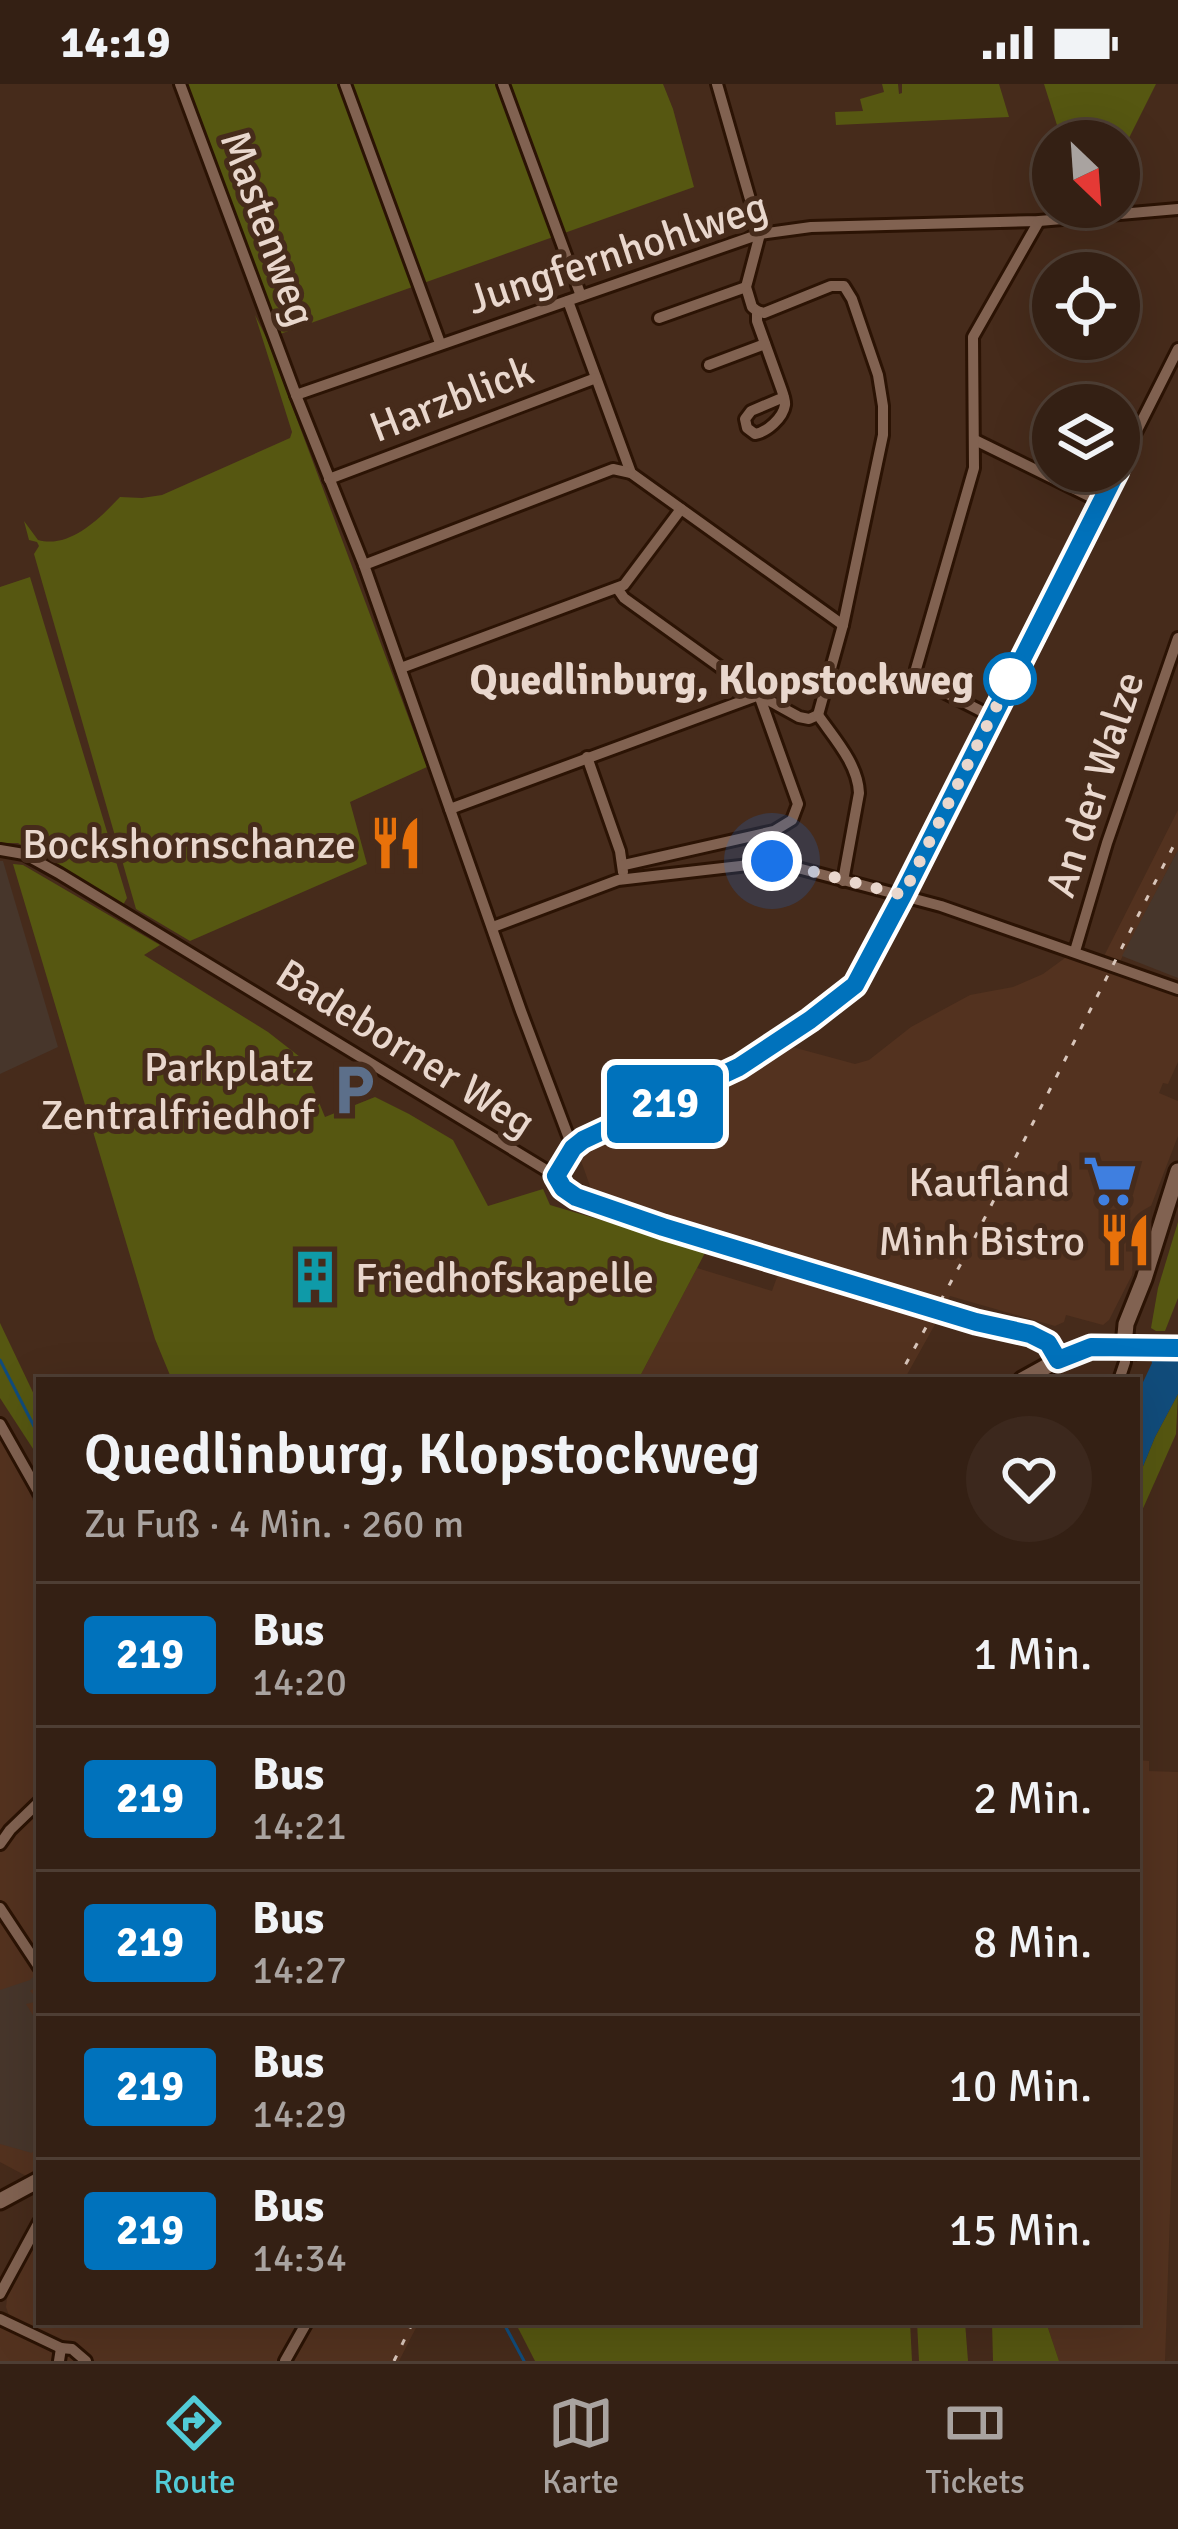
<!DOCTYPE html>
<html lang="de">
<head>
<meta charset="utf-8">
<style>
	body { margin:0; font-family:Signika,sans-serif; background:#3c281d; color:#f1f3f6; height:100vh; display:flex; flex-direction:column; font-size:45px; white-space:nowrap }
	* { box-sizing:border-box; margin:0 }
	p { font-size:39px; color:#a9a3a0 }
	.icon { flex:none; width:66px; height:66px; fill:none; stroke:currentColor; stroke-width:2; stroke-linecap:round; stroke-linejoin:round }
	.map { position:relative; flex:1; overflow:hidden }
	.panel { position:absolute; left:36px; top:1293px; width:1104px; height:948px; display:flex; flex-direction:column; background:#342014; border-radius:0px; box-shadow:0 12px 48px #0002,0 0 0 3px #4e3e34 }
	.panel>* { flex:none }
	.badge { padding:0 24px; border-radius:9px; font-size:42px; line-height:78px }
	.needle { width:78px; rotate:155deg }
	.fabs { position:absolute; left:1032px; top:36px; display:grid; gap:24px }
	.fabs a { display:grid; place-items:center; width:108px; height:108px; border-radius:50%; background:#342014; box-shadow:0 12px 48px #0002,0 0 0 3px #4e3e34; font-size:60px }
	.you { position:absolute; width:60px; height:60px; margin:-30px; border:9px solid #fff; border-radius:50%; background:#1a73e8; box-shadow:0 0 0 18px #1a73e833 }
	.map>.badge { position:absolute; translate:-50% -50%; box-shadow:0 0 0 6px #fff }
	.round { display:grid; place-items:center; flex:none; width:126px; height:126px; border-radius:63px; background:#3c281d }
	.head { display:flex; align-items:center; justify-content:space-between; height:204px; padding:0 48px }
	h1 { font-size:57px; font-weight:600; line-height:90px }
	ul { padding:0; list-style:none }
	li { display:flex; align-items:center; gap:36px; height:144px; padding:0 48px; border-top:3px solid #4e3e34 }
	li div { flex:1 }
	li b { display:block; font-size:45px }
	li em { font-style:normal }
	li .badge { min-width:132px; font-weight:700; text-align:center }
	.status { display:flex; justify-content:space-between; align-items:center; height:84px; padding:0 60px; background:#342014; direction:ltr }
	.status svg { height:33px; fill:currentColor }
	.tab-bar { display:flex; justify-content:space-around; align-items:center; height:168px; border-top:3px solid #4e3e34; background:#342014; font-size:33px; color:#a9a3a0 }
	.tab-bar a { display:grid; justify-items:center; gap:6px }
	.tab-bar .current { color:#52cbd7 }
	.map>svg:first-child { display:block }
</style>
</head>
<body>
<div class="status"><b>14:19</b><svg viewBox="0 0 49 12"><path d="M0 12V9h3v3zM5 12V6h3v6zM10 12V3h3v9zM15 12V0h3v12zM26 1h20v11H26zM47 4h2v5h-2z"/></svg></div>
<div class="map">
<svg width="1178" height="2277" viewBox="0 0 1178 2277">
	<rect width="100%" height="100%" fill="#462b1b"/>
	<g fill="#53321f">
		<polygon points="1178,726 1178,766 1116,885 1178,910 1178,978 1168,1000 1163,999 1159,1009 1178,1017 1178,1052 1136,1161 1132,1191 1109,1236 1103,1241 1066,1231 1064,1238 1055,1242 950,1212 946,1218 936,1215 927,1231 938,1235 904,1296 638,1296 697,1184 772,1207 781,1182 711,1161 706,1167 602,1136 579,1071 584,1065 731,993 785,961 855,980 869,976 911,943 970,911 1013,903 1043,890 1069,871 1100,880"/>
		<polygon points="0,1352 16,1374 39,1432 39,2085 28,2093 0,2078"/>
		<polygon points="1137,1676 1149,1677 1149,1687 1178,1688 1174,2012 1165,2277 1059,2277 1046,2238 1137,2238"/>
		<polygon points="39,2149 39,2238 419,2238 399,2277 0,2277 0,2244 7,2245 11,2237 6,2223 8,2206"/>
	</g>
	<g fill="#47362b">
		<polygon points="1178,766 1178,894 1122,872"/>
		<polygon points="0,777 3,777 58,963 0,990"/>
		<polygon points="36,1890 39,1893 39,1901 30,1907 34,1911 35,1918 26,1920 39,1941 39,2057 32,2069 0,2060 0,1906 30,1896"/>
	</g>
	<g fill="#565711">
		<polygon points="187,0 663,0 673,25 694,103 280,250"/>
		<polygon points="882,0 898,0 899,10 902,9 902,0 999,0 1009,33 836,41 835,28 863,27 860,15 884,8"/>
		<polygon points="1044,0 1156,0 1119,74 1119,57 1062,57"/>
		<path d="M255,231L267,255L427,683L350,718L367,780L190,857L136,825L34,470L39,462L37,458L29,456L24,437L38,456C70,465 100,434 120,413L142,414L162,411L290,354L292,348Z"/>
		<polygon points="30,493 127,814 123,821 18,759 0,759 0,503"/>
		<polygon points="13,780 23,781 160,861 144,871 268,948 300,973 325,1033 375,1013 409,1030 453,1056 488,1122 543,1105 550,1121 706,1167 638,1296 172,1296 155,1255"/>
		<polygon points="1178,1138 1178,1214 1165,1247 1156,1247 1151,1244 1158,1204"/>
		<polygon points="0,1239 39,1321 39,1374 0,1314"/>
		<polygon points="1178,1310 1176,1350 1137,1438 1137,1397 1155,1353"/>
		<polygon points="515,2238 910,2238 912,2277 535,2277"/>
		<polygon points="917,2238 965,2238 968,2277 919,2277"/>
		<polygon points="992,2238 1046,2238 1059,2277 993,2277"/>
	</g>
	<polygon fill="#114c7b" points="1151,1274 1178,1274 1178,1310 1155,1353 1137,1397 1137,1311 1152,1279"/>
	<g fill="none" stroke-linecap="round" stroke-linejoin="round">
		<g stroke="#114c7b" stroke-width="3">
			<polyline points="0,1276 39,1352"/>
			<polyline points="503,2238 524,2277"/>
		</g>
		<defs>
			<g id="minor">
				<polyline points="180,0 296,311 364,481 521,927 573,1065"/>
				<polyline points="345,0 440,259"/>
				<polyline points="503,0 581,212"/>
				<path d="M717,0L760,150L746,203L752,223L757,227V237L781,304C782,307 786,317 785,321C783,334 767,348 755,350L747,344L745,335L751,327L784,313"/>
				<polyline points="568,217 631,389 843,541"/>
				<polyline points="757,227 764,229 831,202 844,202 852,215 878,291 883,322 883,351 843,541 818,631"/>
				<polyline points="659,234 746,203"/>
				<polyline points="709,281 765,260"/>
				<polyline points="296,311 760,150 811,143 1039,137 1178,125"/>
				<polyline points="975,356 1101,418"/>
				<polyline points="1119,382 1178,265"/>
				<polyline points="329,395 596,294"/>
				<polyline points="364,481 613,385 631,389"/>
				<polyline points="617,504 624,514 759,611 799,633 809,635 818,631"/>
				<polyline points="401,584 624,501 681,425"/>
				<path d="M818,631C834,654 858,680 859,709L843,797"/>
				<polyline points="991,632 920,596 916,585 974,384 973,253 1039,137"/>
				<polyline points="587,673 620,767 623,788"/>
				<polyline points="450,725 759,611 798,720 792,736 774,747 624,781"/>
				<polyline points="0,766 24,770 60,790 556,1092 563,1104 576,1113 682,1149 976,1238 1030,1250 1048,1259 1058,1276"/>
				<polyline points="493,843 618,796 775,778 941,822 1178,905"/>
				<polyline points="1075,867 1107,759 1178,554"/>
				<polyline points="556,1092 573,1065 583,1056 739,983 836,918 855,901 903,811 1116,387"/>
				<polyline points="1119,1296 1125,1278 1124,1262"/>
				<polyline points="0,1340 39,1409"/>
				<polyline points="0,1760 10,1746 39,1718"/>
				<polyline points="0,1824 39,1883"/>
				<polyline points="0,2210 39,2138"/>
				<polyline points="0,2235 61,2264"/>
				<polyline points="59,2277 61,2264 72,2265 86,2277"/>
				<polyline points="285,2277 307,2238"/>
			</g>
			<g id="secondary">
				<polyline points="1124,1262 1126,1240 1144,1195 1178,1087"/>
				<polyline points="1022,1296 1069,1270 1088,1264 1178,1264"/>
				<polyline points="0,2117 39,2096"/>
			</g>
		</defs>
		<use href="#minor" stroke="#2b1304" stroke-width="16"/>
		<use href="#secondary" stroke="#2b1304" stroke-width="21"/>
		<use href="#minor" stroke="#816251" stroke-width="10"/>
		<use href="#secondary" stroke="#816251" stroke-width="15"/>
		<g stroke="#d8c5ba" stroke-width="3" stroke-dasharray="6 12" stroke-linecap="butt">
			<polyline points="897,1296 969,1165 1178,753"/>
			<polyline points="394,2277 413,2238"/>
		</g>
	</g>
	<g fill="none" stroke-linecap="round" stroke-linejoin="round">
		<defs>
			<polyline id="line" points="1117,387 903,811 855,901 810,936 739,983 583,1056 573,1064 556,1092 563,1104 576,1113 663,1143 976,1238 1030,1250 1048,1259 1058,1276 1091,1263 1178,1264"/>
		</defs>
		<use href="#line" stroke="#fff" stroke-width="27"/>
		<use href="#line" stroke="#0072bc" stroke-width="18"/>
		<polyline stroke="#e9d7cd" stroke-width="12" stroke-dasharray="0 21.6" points="772,777 903,811 1010,595"/>
	</g>
	<defs>
		<symbol id="restaurant-bare" viewBox="-9 -9 18 18"><path d="M-5-6h1v4h1v-4h1v4h1v-4h1v5L-1.5 .5V6h-2V.5L-5-1ZM5-6V6H3V1.5H1.5Q1.5-4 5-6Z" fill="#e8710a" stroke="#462b1b" stroke-width="2.5" paint-order="stroke"/></symbol>
		<symbol id="parking-bare" viewBox="-9 -9 18 18"><path d="M-3.5-5.5H1a3.5 3.5 0 0 1 0 7H-1V5.5H-3.5ZM-1-3.4V-.6H.8a1.4 1.4 0 0 0 0-2.8Z" fill="#5c6f8a" stroke="#462b1b" stroke-width="2.5" paint-order="stroke"/></symbol>
		<symbol id="supermarket-bare" viewBox="-9 -9 18 18"><path d="M-6-5.5h2.5l.6 2H6L4.5 2H-2.5L-4.4-4H-6ZM-1.5 3.2a1.3 1.3 0 1 0 .1 0ZM3 3.2a1.3 1.3 0 1 0 .1 0Z" fill="#3f7fe0" stroke="#462b1b" stroke-width="2.5" paint-order="stroke"/></symbol>
		<symbol id="building-bare" viewBox="-9 -9 18 18"><path d="M-4-6H4V6H1V3H-1V6H-4ZM-2.5-4.3h1.7v1.8h-1.7ZM.8-4.3h1.7v1.8H.8ZM-2.5-1h1.7V.8h-1.7ZM.8-1h1.7V.8H.8Z" fill="#0f9aa8" stroke="#462b1b" stroke-width="2.5" paint-order="stroke"/></symbol>
	</defs>
	<g fill-rule="evenodd">
		<use href="#restaurant-bare" x="358" y="721" width="76" height="76"/>
		<use href="#parking-bare" x="316" y="968" width="76" height="76"/>
		<use href="#supermarket-bare" x="1072" y="1059" width="76" height="76"/>
		<use href="#restaurant-bare" x="1087" y="1118" width="76" height="76"/>
		<use href="#building-bare" x="277" y="1155" width="76" height="76"/>
	</g>
	<circle fill="#fff" stroke="#0072bc" stroke-width="6" cx="1010" cy="595" r="24"/>
	<g text-anchor="middle" stroke-width="10" stroke-linejoin="round" paint-order="stroke">
		<g font-size="42" fill="#e9d7cd" stroke="#462b1b">
			<text transform="translate(269 144) rotate(70)" y="15">Mastenweg</text>
			<text transform="translate(617 168) rotate(-18)" y="15">Jungfernhohlweg</text>
			<text transform="translate(451 314) rotate(-21)" y="15">Harzblick</text>
			<text transform="translate(1094 700) rotate(-72)" y="15">An der Walze</text>
			<text transform="translate(406 963) rotate(32)" y="15">Badeborner Weg</text>
		</g>
		<g font-size="42" font-weight="bold" fill="#e9d7cd" stroke="#462b1b" text-anchor="end">
			<text x="974" y="610">Quedlinburg, Klopstockweg</text>
		</g>
		<g font-size="42" fill="#e9d7cd" stroke="#462b1b" text-anchor="end">
			<text x="356" y="774">Bockshornschanze</text>
			<text x="314" y="997">Parkplatz<tspan x="314" dy="48">Zentralfriedhof</tspan></text>
			<text x="1070" y="1112">Kaufland</text>
			<text x="1085" y="1171">Minh Bistro</text>
			<text x="355" y="1208" text-anchor="start">Friedhofskapelle</text>
		</g>
	</g>
</svg>
<div class="fabs">
<a><svg class="needle" viewBox="-14 -14 28 28"><path d="M0-13l5 13h-10z" fill="#e53935"/><path d="M0 13l5-13h-10z" fill="#a9a3a0"/></svg></a>
<a><svg class="icon" aria-label="locate" viewBox="0 0 24 24"><circle cx="12" cy="12" r="6"/><path d="M12 2v4M12 18v4M2 12h4M18 12h4"/></svg></a>
<a><svg class="icon" aria-label="layers" viewBox="0 0 24 24"><path d="M12 4l9 5-9 5-9-5zM3 14l9 5 9-5"/></svg></a>
</div>
<div class="you" style="left:772px;top:777px"></div>
<b class="badge" style="left:665px;top:1020px;background:#0072bc;color:#fff">219</b>
<section class="panel">
<div class="head"><div><h1>Quedlinburg, Klopstockweg</h1><p>Zu Fuß · 4 Min. · 260 m</p></div><a class="round"><svg class="icon" aria-label="heart" viewBox="0 0 24 24"><path d="M12 20l-8-8c-3-5 5-10 8-4 3-6 11-1 8 4z"/></svg></a></div>
<ul>
<li><span class="badge" style="background:#0072bc;color:#fff">219</span><div><b>Bus</b><p>14:20</p></div><em>1 Min.</em></li>
<li><span class="badge" style="background:#0072bc;color:#fff">219</span><div><b>Bus</b><p>14:21</p></div><em>2 Min.</em></li>
<li><span class="badge" style="background:#0072bc;color:#fff">219</span><div><b>Bus</b><p>14:27</p></div><em>8 Min.</em></li>
<li><span class="badge" style="background:#0072bc;color:#fff">219</span><div><b>Bus</b><p>14:29</p></div><em>10 Min.</em></li>
<li><span class="badge" style="background:#0072bc;color:#fff">219</span><div><b>Bus</b><p>14:34</p></div><em>15 Min.</em></li>
</ul>
</section>
</div>
<nav class="tab-bar">
<a class="current"><svg class="icon" aria-label="directions" viewBox="0 0 24 24"><path d="M12 3l9 9-9 9-9-9zM9 14v-3h6M13 9l2 2-2 2"/></svg>Route</a>
<a><svg class="icon" aria-label="map" viewBox="0 0 24 24"><path d="M3 6l6-2 6 2 6-2v14l-6 2-6-2-6 2zM9 4v14M15 6v14"/></svg>Karte</a>
<a><svg class="icon" aria-label="tickets" viewBox="0 0 24 24"><path d="M3 7h18v10H3zM15 7v10"/></svg>Tickets</a>
</nav>
</body>
</html>
